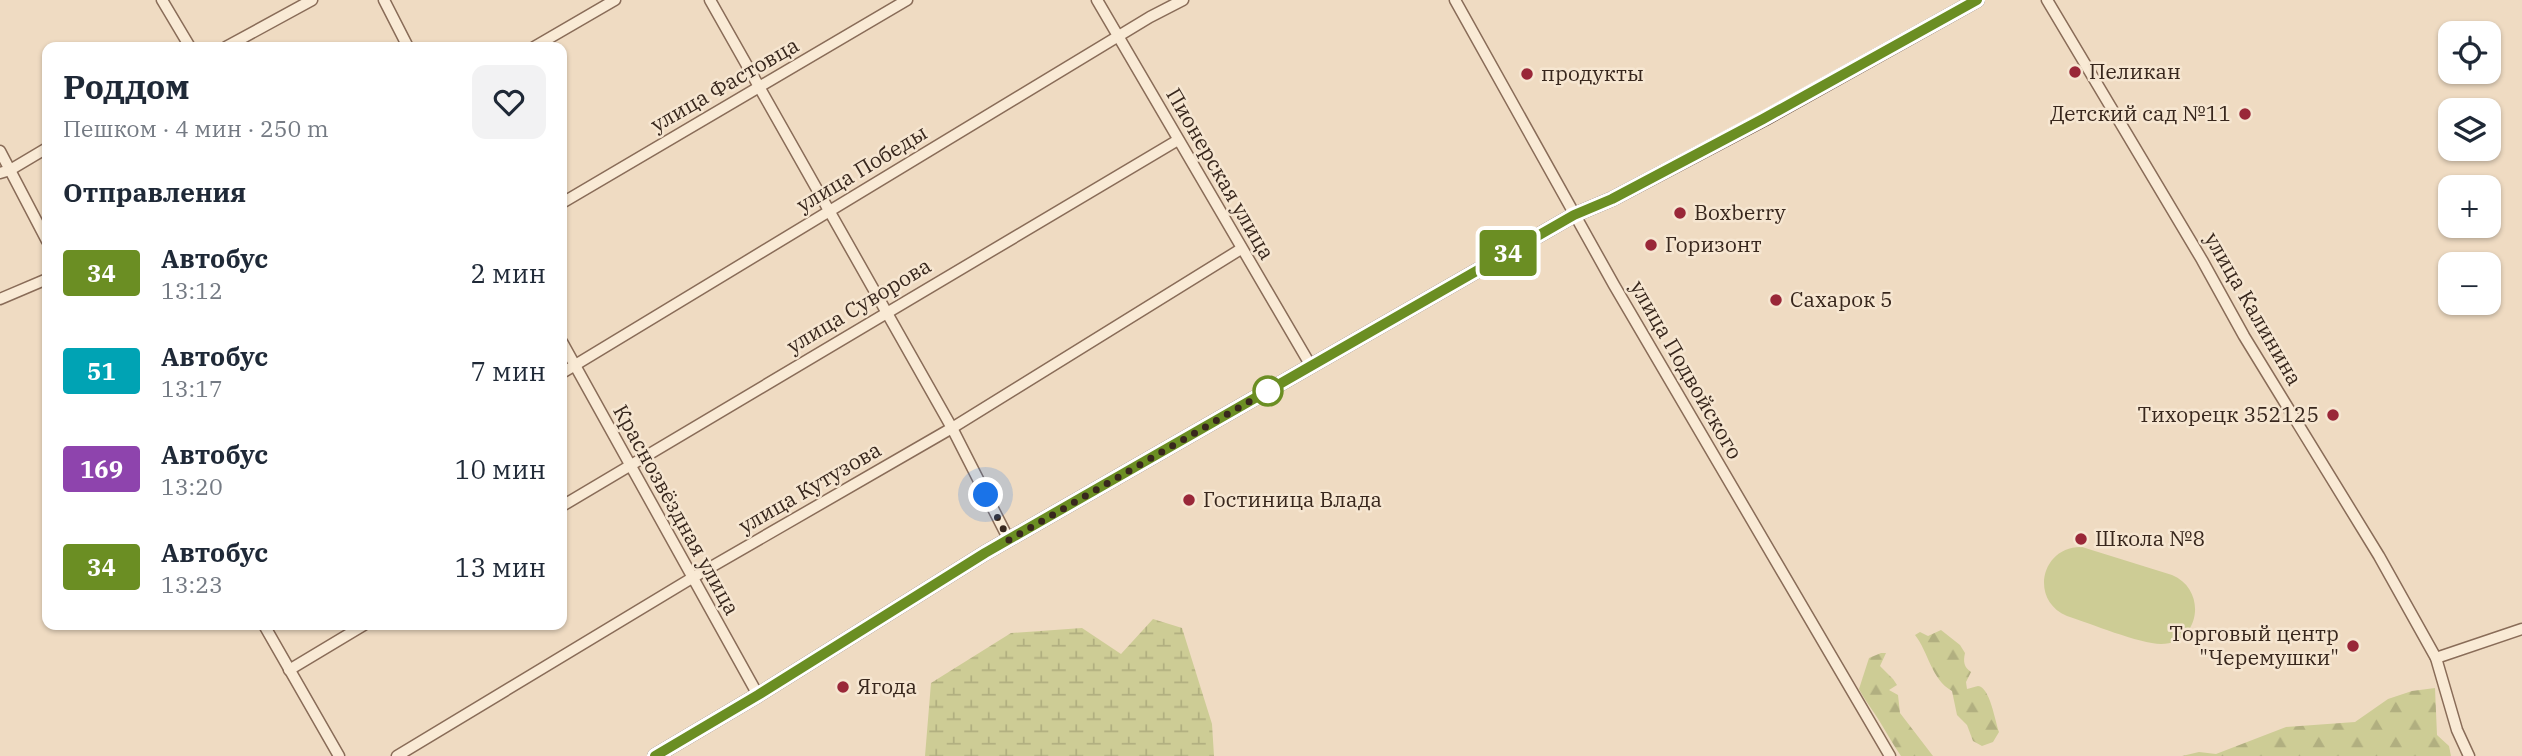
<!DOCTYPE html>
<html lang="ru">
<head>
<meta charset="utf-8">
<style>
	body { margin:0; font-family:"IBM Plex Serif",serif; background:#f2f2f3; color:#1f2937; height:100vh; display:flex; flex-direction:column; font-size:26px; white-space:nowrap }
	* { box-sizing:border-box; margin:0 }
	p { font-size:23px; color:#747a83 }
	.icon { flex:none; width:38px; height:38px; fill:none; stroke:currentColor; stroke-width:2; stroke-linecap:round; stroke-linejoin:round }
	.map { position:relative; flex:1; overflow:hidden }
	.details { position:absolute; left:42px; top:42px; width:525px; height:588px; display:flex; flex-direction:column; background:#fff; border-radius:14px; box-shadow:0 2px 5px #0004 }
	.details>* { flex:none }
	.badge { padding:0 14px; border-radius:5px; font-size:24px; line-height:46px }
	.buttons { position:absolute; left:2438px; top:21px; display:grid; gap:14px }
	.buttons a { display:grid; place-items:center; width:63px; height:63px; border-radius:14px; background:#fff; box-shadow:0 2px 5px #0004; font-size:35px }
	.you { position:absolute; width:35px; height:35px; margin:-18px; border:5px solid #fff; border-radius:50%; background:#1a73e8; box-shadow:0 0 0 10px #1a73e833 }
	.map>.badge { position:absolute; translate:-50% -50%; box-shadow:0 0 0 4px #fff }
	h2 { padding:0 21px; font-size:26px; line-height:63px }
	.round { display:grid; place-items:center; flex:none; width:74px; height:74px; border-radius:14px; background:#f2f2f3 }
	.summary { display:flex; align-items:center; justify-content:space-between; height:119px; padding:0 21px }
	h1 { font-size:33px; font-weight:800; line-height:52px }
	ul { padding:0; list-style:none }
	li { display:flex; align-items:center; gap:21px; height:98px; padding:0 21px }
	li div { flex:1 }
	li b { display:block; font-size:26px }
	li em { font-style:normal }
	li .badge { min-width:77px; font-weight:700; text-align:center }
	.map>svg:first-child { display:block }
</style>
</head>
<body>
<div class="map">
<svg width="2522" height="756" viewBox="0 0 2522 756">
	<defs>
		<pattern id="forest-firs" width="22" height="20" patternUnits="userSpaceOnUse" patternTransform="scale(1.75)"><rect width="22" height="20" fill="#cdcc95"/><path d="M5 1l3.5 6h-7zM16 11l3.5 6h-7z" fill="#b1af80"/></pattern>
		<pattern id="wetland-marsh" width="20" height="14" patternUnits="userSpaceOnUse" patternTransform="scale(1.75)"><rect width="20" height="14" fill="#cdcc95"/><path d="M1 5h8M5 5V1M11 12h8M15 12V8" fill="none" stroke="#b1af80"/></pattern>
	</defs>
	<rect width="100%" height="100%" fill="#efdbc2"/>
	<g fill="url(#forest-firs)">
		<path d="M1941,630L1960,645L1965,653C1963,662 1964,667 1971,672L1966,682L1967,689C1968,689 1977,686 1978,686C1990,687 1995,721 1999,732L1993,742L1982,746L1973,741L1967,725L1957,715L1952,691C1931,679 1929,653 1915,635L1920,632L1928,636Z"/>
		<path d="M1881,653H1886L1880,666L1893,679L1897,685L1889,690L1898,695L1900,713L1933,756H1901C1893,745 1887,733 1880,722C1873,710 1865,701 1859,689L1869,658Z"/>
		<polygon points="2435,688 2437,735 2449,746 2451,756 2182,756 2199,752 2216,754 2286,727 2355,722 2388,699 2412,691"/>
	</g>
	<polygon fill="url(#wetland-marsh)" points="1153,619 1182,628 1212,724 1214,756 925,756 931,683 1011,633 1082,628 1121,654"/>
	<path fill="#cdcc95" d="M2082,547L2172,575C2208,590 2200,644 2161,644C2140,644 2089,623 2067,616C2029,600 2041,546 2082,547Z"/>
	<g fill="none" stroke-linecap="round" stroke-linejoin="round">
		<defs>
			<g id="minor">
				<polyline points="162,0 190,47"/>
				<polyline points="384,0 408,47"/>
				<polyline points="710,0 952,428 1009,540"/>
				<polyline points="1097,0 1311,366"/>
				<polyline points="1455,0 1614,285 1890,756"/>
				<polyline points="2047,0 2202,260 2244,336 2379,556 2436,658 2457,730 2469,756"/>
				<polyline points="226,47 312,0"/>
				<polyline points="534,47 615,0"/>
				<polyline points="0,151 47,241"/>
				<polyline points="0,173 10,170 47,148"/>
				<polyline points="562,203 907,0"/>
				<polyline points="0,299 47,279"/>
				<polyline points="562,342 758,695"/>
				<polyline points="562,373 1150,17 1183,0"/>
				<polyline points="562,506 1178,140"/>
				<polyline points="264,625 339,756"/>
				<polyline points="2436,658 2522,629"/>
				<polyline points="289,670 364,625"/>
				<polyline points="397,756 692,578 952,428 1241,249"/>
			</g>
			<polyline id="major" points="655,756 758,695 985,553 1574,215 1612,199 1764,119 1977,0"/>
		</defs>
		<use href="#minor" stroke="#896c58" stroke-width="13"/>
		<use href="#major" stroke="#573b2d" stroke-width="16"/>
		<use href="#minor" stroke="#f9ead5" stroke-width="10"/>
		<use href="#major" stroke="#f3ca98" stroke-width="12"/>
	</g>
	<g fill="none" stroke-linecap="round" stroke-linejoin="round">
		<defs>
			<polyline id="line" points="655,756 758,695 985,553 1574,215 1612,199 1763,119 1977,0"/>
		</defs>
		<use href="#line" stroke="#fff" stroke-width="16"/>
		<use href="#line" stroke="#6b8e23" stroke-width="10"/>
		<polyline stroke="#38271d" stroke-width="7" stroke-dasharray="0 12.6" points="986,495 1009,540 1273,388 1268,391"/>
	</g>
	<g fill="#992738" stroke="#f6e6d1" stroke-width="2.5">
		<circle cx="2075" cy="72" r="7"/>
		<circle cx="1527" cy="74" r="7"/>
		<circle cx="2245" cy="114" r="7"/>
		<circle cx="1680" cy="213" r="7"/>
		<circle cx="1651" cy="245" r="7"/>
		<circle cx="1776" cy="300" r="7"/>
		<circle cx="2333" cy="415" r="7"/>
		<circle cx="1189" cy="500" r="7"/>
		<circle cx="2081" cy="539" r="7"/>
		<circle cx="2353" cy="646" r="7"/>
		<circle cx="843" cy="687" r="7"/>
	</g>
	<circle fill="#fff" stroke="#6b8e23" stroke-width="3.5" cx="1268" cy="391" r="14"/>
	<g text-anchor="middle" stroke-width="5" stroke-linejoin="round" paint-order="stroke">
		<g font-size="21" fill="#38271d" stroke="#f6e6d1" text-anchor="start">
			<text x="2089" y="79">Пеликан</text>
			<text x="1541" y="81">продукты</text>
			<text x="2231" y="121" text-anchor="end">Детский сад №11</text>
			<text x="1694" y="220">Boxberry</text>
			<text x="1665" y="252">Горизонт</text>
			<text x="1790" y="307">Сахарок 5</text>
			<text x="2319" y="422" text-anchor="end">Тихорецк 352125</text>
			<text x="1203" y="507">Гостиница Влада</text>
			<text x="2095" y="546">Школа №8</text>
			<text x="2339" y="641" text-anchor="end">Торговый центр<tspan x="2339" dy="24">"Черемушки"</tspan></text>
			<text x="857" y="694">Ягода</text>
		</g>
		<g font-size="21" fill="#38271d" stroke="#f6e6d1">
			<text transform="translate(725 85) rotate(-30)" y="7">улица Фастовца</text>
			<text transform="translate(862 169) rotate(-31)" y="7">улица Победы</text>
			<text transform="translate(1220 174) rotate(60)" y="7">Пионерская улица</text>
			<text transform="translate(859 306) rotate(-31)" y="7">улица Суворова</text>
			<text transform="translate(2253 309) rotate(60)" y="7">улица Калинина</text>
			<text transform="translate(1686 370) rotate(60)" y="7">улица Подвойского</text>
			<text transform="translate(810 488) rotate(-30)" y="7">улица Кутузова</text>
			<text transform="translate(676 510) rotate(61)" y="7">Краснозвёздная улица</text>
		</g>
	</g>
</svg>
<div class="buttons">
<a><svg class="icon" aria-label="locate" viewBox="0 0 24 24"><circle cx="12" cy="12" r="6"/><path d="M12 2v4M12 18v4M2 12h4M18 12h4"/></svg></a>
<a><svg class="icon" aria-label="layers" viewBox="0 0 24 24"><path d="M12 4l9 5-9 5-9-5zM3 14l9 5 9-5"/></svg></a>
<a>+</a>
<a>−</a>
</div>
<div class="you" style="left:986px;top:495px"></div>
<b class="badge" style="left:1508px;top:253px;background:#6b8e23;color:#fff">34</b>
<section class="details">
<div class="summary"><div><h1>Роддом</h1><p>Пешком · 4 мин · 250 m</p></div><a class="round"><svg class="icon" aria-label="heart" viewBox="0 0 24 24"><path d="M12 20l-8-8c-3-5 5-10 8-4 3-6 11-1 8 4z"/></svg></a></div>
<h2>Отправления</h2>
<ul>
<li><span class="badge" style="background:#6b8e23;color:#fff">34</span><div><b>Автобус</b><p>13:12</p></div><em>2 мин</em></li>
<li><span class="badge" style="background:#00a3b4;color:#fff">51</span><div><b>Автобус</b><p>13:17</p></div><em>7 мин</em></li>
<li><span class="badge" style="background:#8e44ad;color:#fff">169</span><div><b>Автобус</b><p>13:20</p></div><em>10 мин</em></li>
<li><span class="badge" style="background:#6b8e23;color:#fff">34</span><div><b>Автобус</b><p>13:23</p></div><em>13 мин</em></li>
</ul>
</section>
</div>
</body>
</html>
